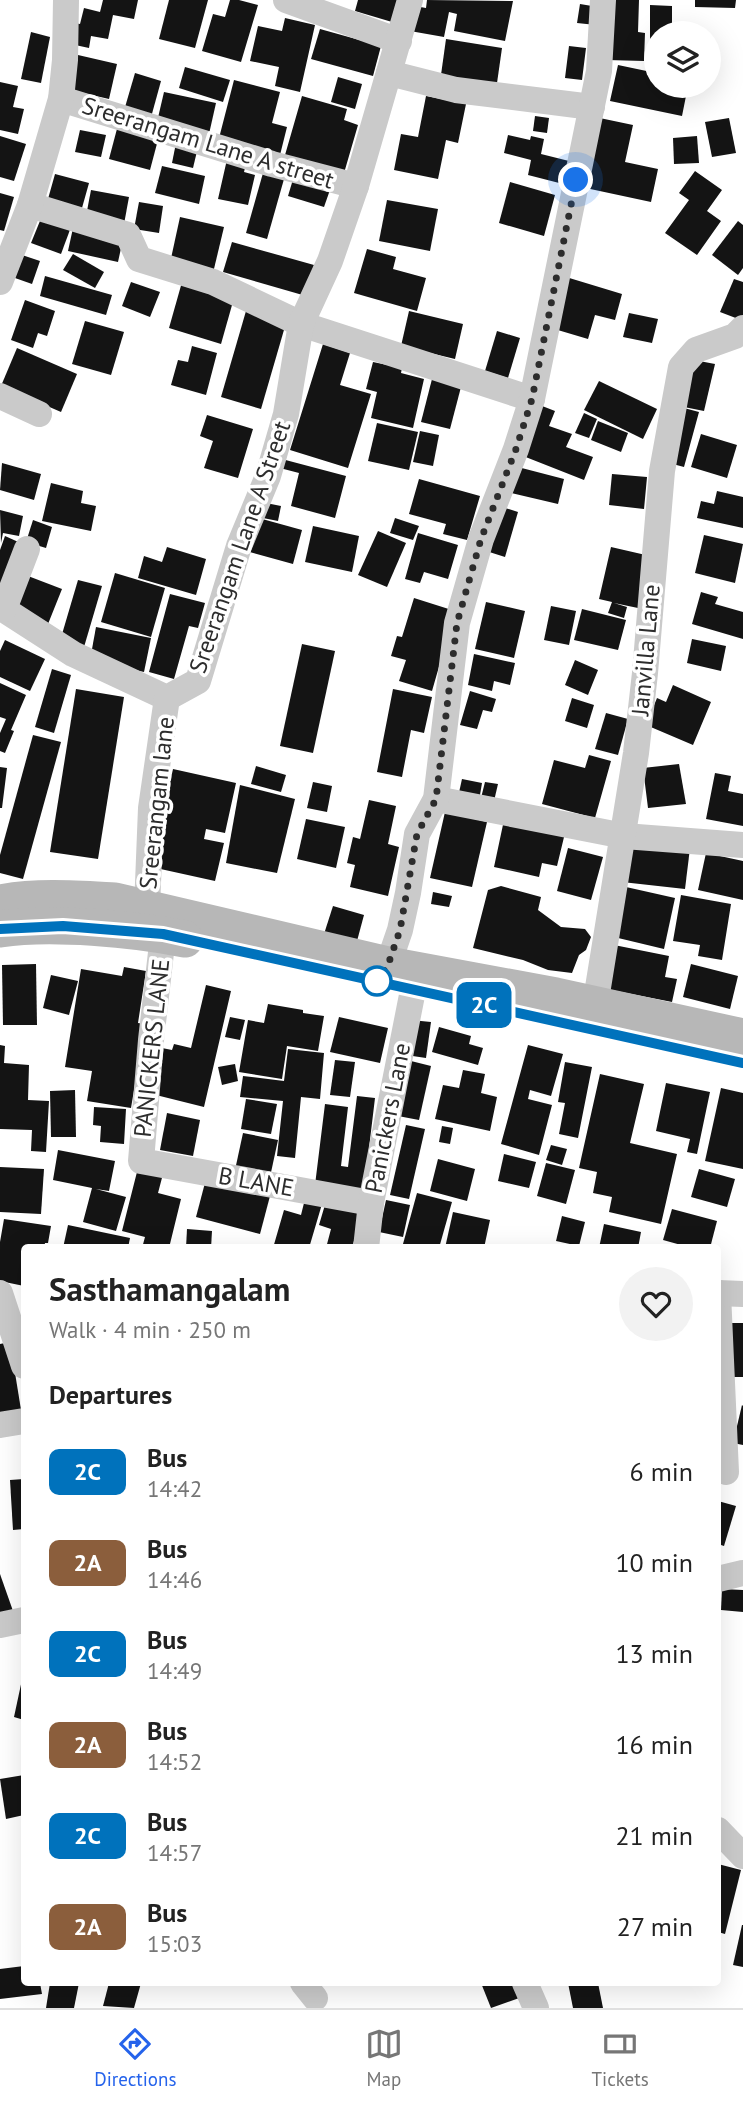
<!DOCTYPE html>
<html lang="en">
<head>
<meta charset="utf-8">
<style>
	body { margin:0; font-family:"PT Sans",sans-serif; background:#f2f2f2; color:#222; height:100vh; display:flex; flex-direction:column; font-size:26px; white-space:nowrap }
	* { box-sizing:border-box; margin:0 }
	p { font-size:23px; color:#767676 }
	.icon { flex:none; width:38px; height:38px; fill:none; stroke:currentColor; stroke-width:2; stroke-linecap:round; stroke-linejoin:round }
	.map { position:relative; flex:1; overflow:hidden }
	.sheet { position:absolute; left:21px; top:1244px; width:700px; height:742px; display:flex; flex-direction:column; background:#fff; border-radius:7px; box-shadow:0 7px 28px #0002 }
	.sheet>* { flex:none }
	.badge { padding:0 14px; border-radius:10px; font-size:24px; line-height:46px }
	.fabs { position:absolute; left:644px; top:21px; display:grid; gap:14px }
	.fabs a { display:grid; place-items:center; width:77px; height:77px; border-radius:50%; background:#fff; box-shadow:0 7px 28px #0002; font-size:35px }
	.you { position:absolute; width:35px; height:35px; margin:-18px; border:5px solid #fff; border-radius:50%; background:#1a73e8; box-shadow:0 0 0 10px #1a73e833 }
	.map>.badge { position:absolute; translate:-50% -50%; box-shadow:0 0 0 4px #fff }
	h2 { padding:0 28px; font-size:26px; line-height:63px }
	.round { display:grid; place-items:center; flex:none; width:74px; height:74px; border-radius:37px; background:#f2f2f2 }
	.head { display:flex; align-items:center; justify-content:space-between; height:119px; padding:0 28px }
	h1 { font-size:33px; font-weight:700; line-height:52px }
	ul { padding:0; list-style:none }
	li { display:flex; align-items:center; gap:21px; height:91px; padding:0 28px }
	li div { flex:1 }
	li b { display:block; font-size:26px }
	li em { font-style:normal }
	li .badge { min-width:77px; font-weight:700; text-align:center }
	.menu { display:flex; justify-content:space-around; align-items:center; height:98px; border-top:2px solid #e0e0e0; background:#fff; font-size:19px; color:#767676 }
	.menu a { display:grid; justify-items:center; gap:4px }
	.menu .active { color:#2563eb }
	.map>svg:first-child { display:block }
</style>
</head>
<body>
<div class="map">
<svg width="743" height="2008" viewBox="0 0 743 2008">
	<rect width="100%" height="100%" fill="#fff"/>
	<g fill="#141414">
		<polygon points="103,0 138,0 134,19 113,15 108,39 91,36 89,48 66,43 70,22 80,24 84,8 100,12"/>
		<polygon points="169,0 208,0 195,48 159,39"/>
		<polygon points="230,0 239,0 258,5 241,62 202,51 213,14 225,17"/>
		<polygon points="358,0 399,0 392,22 355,11"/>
		<polygon points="427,0 513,1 505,41 454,31 457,14 449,12 444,37 410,31 415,6 426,8"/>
		<polygon points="609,0 639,0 638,32 645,33 644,61 607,60"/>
		<polygon points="695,0 736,0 735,8 695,7"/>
		<polygon points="580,4 598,7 596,25 577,23"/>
		<polygon points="650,5 672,6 672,33 656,33 656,43 650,43"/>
		<polygon points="285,18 315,25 300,92 275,86 279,67 250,61 258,26 282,31"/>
		<polygon points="320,29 381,46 373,76 311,59"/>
		<polygon points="31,32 50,37 41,83 21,79"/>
		<polygon points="446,39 502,48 496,90 440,82"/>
		<polygon points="569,46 586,48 582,80 565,78"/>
		<polygon points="78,55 117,64 109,99 70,90"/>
		<polygon points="618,65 656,73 656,86 688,86 682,116 610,101"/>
		<polygon points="185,67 230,80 223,102 179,88"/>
		<polygon points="135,73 161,81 150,121 123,114"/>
		<polygon points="338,77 362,84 355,109 331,102"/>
		<polygon points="234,80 280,92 272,123 287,127 279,159 218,142"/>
		<polygon points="0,82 18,86 13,107 24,109 18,134 0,130"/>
		<polygon points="164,92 216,103 209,134 157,122"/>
		<polygon points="302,96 347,109 344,120 358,125 342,180 283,162"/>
		<polygon points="426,96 466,104 458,143 446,140 438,179 394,170 401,134 418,137"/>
		<polygon points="535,116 549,118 547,133 533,131"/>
		<polygon points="595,117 633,125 625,162 658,169 651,202 581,187"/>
		<polygon points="729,118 736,153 712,157 705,122"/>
		<polygon points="118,125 159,136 150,170 109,159"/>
		<polygon points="80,130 106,135 101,157 75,152"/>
		<polygon points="508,135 530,140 531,136 544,139 541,154 573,162 567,185 528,175 531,160 504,153"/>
		<polygon points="0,136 26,144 14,181 0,177"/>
		<polygon points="697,136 699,163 674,164 673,138"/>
		<polygon points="176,143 198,147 193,168 172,163"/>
		<polygon points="228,155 247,160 244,172 255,175 248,205 218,199"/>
		<polygon points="162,166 205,176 199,204 155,193"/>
		<polygon points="265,166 286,172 267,239 246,233"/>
		<polygon points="695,171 722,190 707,211 721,221 697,255 665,233 689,200 679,193"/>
		<polygon points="55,174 89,183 80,215 46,206"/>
		<polygon points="294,176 331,187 324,207 288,196"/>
		<polygon points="510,182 555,195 544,236 499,223"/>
		<polygon points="91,190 129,197 124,224 86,216"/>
		<polygon points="0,193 14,197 4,231 0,230"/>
		<polygon points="387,200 438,209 430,251 379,241"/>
		<polygon points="139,202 163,206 159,233 134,229"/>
		<polygon points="42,216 71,227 61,254 31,243"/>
		<polygon points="180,217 224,227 213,273 170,263"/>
		<polygon points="738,221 743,225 743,268 738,275 712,255"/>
		<polygon points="73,228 123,239 118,262 68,251"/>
		<polygon points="232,242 314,265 306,296 223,272"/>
		<polygon points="367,249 396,257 393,269 426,278 417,311 354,293"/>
		<polygon points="73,254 104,272 95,288 63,270"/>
		<polygon points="22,255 40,261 32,284 15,278"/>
		<polygon points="45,276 112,295 106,315 40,296"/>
		<polygon points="566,277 622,294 615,320 595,315 588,339 551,328"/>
		<polygon points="734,279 743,282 743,315 741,320 720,312"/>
		<polygon points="131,282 160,292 150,317 122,306"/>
		<polygon points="182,282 234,298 221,344 169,328"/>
		<polygon points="25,300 55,311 47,336 38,333 33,348 11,340"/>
		<polygon points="246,311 286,323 261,409 221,397"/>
		<polygon points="409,311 463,324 455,359 401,346"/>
		<polygon points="629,313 658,319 652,343 623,337"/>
		<polygon points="85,321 124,332 111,375 72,364"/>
		<polygon points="497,331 520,338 508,378 485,371"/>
		<polygon points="323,344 350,353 340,385 371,394 348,468 290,450"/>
		<polygon points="192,346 217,353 206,395 171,385 178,360 188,362"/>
		<polygon points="17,348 77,374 61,412 1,386"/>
		<polygon points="694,360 715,364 704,411 684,407"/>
		<polygon points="373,362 402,368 401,373 424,379 413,428 371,418 377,392 366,389"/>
		<polygon points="432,379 461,387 450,429 421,422"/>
		<polygon points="599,381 657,409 643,439 584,410"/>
		<polygon points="537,404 555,411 549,426 572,434 566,447 593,457 584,480 518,454"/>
		<polygon points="684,408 699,412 684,467 669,463"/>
		<polygon points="584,413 597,419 589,438 575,433"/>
		<polygon points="207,415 253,429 238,478 204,468 213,441 200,436"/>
		<polygon points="598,421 628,433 621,452 591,440"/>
		<polygon points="377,423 418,432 409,470 368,461"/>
		<polygon points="420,431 439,435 433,466 413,462"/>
		<polygon points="701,434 737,445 727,478 691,467"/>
		<polygon points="278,458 346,476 335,518 291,506 299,473 276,467"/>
		<polygon points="2,463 41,474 34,500 0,490"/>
		<polygon points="514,466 564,479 558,504 507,492"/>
		<polygon points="612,474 647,477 644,509 609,505"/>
		<polygon points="419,479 480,496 467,540 443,534 446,524 409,514"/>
		<polygon points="51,483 83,491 81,503 96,506 91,531 42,521"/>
		<polygon points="717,491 743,497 743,528 697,518 701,501 714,504"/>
		<polygon points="261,502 281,506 278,521 258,517"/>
		<polygon points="496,505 518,512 505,557 483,550"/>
		<polygon points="0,510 23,516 19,536 3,533 1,543"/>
		<polygon points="255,517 302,530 293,564 246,551"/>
		<polygon points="395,518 419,526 413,540 390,533"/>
		<polygon points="33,520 52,527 46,548 26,542"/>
		<polygon points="313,526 359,536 352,572 305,562"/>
		<polygon points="378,531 406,543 387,587 358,575"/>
		<polygon points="418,533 458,545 448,579 424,572 420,583 405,579"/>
		<polygon points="704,535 743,544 735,583 695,573"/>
		<polygon points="5,536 25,545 0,588 0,550"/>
		<polygon points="167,547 206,559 196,595 138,578 144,556 162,562"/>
		<polygon points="611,547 650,556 638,608 614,603 627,607 624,618 608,613 612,602 599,599"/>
		<polygon points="115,573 165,588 151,637 101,622"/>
		<polygon points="28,576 62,589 48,624 15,612"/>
		<polygon points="78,580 102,586 84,647 60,641"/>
		<polygon points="701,592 718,597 715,604 743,612 743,639 692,624"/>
		<polygon points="170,594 205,603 198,628 189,626 174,679 149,672"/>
		<polygon points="414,598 455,611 432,691 399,681 406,660 391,656 397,636 402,637"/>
		<polygon points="486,602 525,611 514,658 475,649"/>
		<polygon points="551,606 576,611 569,645 544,640"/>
		<polygon points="582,609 626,620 618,650 574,640"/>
		<polygon points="96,627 151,638 144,672 90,660"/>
		<polygon points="692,639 726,646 721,671 687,663"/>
		<polygon points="5,640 45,659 30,691 0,677 0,651"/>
		<polygon points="302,644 335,651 313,753 280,746"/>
		<polygon points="474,654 515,663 510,685 494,681 492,691 468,685"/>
		<polygon points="575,660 598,670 588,695 565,685"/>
		<polygon points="52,669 71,675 54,733 35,727"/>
		<polygon points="0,683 26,695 11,730 14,731 5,753 0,751 0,733 6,719 0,717"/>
		<polygon points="673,685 711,702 693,745 646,725 657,698 666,702"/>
		<polygon points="76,689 124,697 98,859 50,852"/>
		<polygon points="393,689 432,697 424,733 411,730 402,777 377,772"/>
		<polygon points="470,691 496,699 492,712 483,710 477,729 460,725"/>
		<polygon points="572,698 594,705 587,728 565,721"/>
		<polygon points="606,713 628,719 618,755 595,749"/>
		<polygon points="33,735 61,742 23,879 0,873 0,855"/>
		<polygon points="589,755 611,761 595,818 542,804 554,760 585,768"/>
		<polygon points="679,764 686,804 648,808 643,768"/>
		<polygon points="256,766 286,775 281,792 251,784"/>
		<polygon points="0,767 7,768 2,808 0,808"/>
		<polygon points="173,769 236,783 225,833 206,829 204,839 224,843 215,881 156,868 167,820 162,819"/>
		<polygon points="715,773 731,776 728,791 743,794 743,826 706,819"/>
		<polygon points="462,779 482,783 479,801 458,797"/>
		<polygon points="313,782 332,786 327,812 307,808"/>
		<polygon points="485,782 498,784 494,801 481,798"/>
		<polygon points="240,785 295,799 277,873 226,863"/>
		<polygon points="369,800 396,806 388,844 399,847 388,896 350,887 355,865 347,863 353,837 360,839"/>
		<polygon points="445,812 487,822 472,887 430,878"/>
		<polygon points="306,819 345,827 336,868 297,859"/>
		<polygon points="504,820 565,833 557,866 542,863 539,877 494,867"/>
		<polygon points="627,841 690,848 685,889 622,882"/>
		<polygon points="568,848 603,857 591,900 557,891"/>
		<polygon points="706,853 743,861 743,900 698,890"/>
		<polygon points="501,886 541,897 538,910 561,927 585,929 591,937 586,950 579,955 572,973 548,970 523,960 473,948 488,890"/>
		<polygon points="626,887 675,898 664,949 614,937"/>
		<polygon points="433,892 452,896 449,907 431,904"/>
		<polygon points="681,895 731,904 722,960 698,956 700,945 673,941"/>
		<polygon points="333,906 364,915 357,941 324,934"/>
		<polygon points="609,944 669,956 665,977 677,979 672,1002 601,988"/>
		<polygon points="36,964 37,1025 3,1025 2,965"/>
		<polygon points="691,964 738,976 730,1009 683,997"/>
		<polygon points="124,967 146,971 138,1023 145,1024 131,1108 87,1101 92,1071 65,1067 81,969 122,976"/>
		<polygon points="51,975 78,981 69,1015 43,1008"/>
		<polygon points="206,985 231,991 204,1107 152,1094 162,1048 172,1050 174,1044 191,1048"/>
		<polygon points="268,1004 303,1010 303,1013 324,1016 318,1051 287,1046 282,1079 239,1072 248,1020 264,1023"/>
		<polygon points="230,1017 245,1020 240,1040 225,1037"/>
		<polygon points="339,1017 388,1028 380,1063 330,1052"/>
		<polygon points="411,1020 431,1022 426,1058 406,1055"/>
		<polygon points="439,1027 471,1036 469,1044 483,1048 478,1065 432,1052"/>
		<polygon points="0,1045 5,1046 4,1063 29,1065 28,1100 49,1101 46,1152 31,1151 32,1130 0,1129"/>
		<polygon points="528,1045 563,1054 551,1096 530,1090 528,1099 552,1105 539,1155 501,1144"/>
		<polygon points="288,1049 324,1053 320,1099 301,1097 295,1158 277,1156 283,1101 240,1097 243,1076 284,1081"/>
		<polygon points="335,1060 355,1062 350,1097 330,1095"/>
		<polygon points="411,1061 431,1066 419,1120 398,1116"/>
		<polygon points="565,1062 592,1067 578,1138 559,1134 565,1103 558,1102"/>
		<polygon points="235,1064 238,1081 222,1085 218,1067"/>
		<polygon points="463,1070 485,1074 481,1093 497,1097 490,1131 435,1119 443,1085 459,1088"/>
		<polygon points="600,1074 644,1084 630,1143 677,1154 661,1224 609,1212 612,1197 593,1193 597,1172 579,1168"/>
		<polygon points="666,1083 710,1092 697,1154 687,1152 690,1139 656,1131"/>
		<polygon points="721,1088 743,1093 743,1169 705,1161"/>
		<polygon points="75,1090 76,1137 51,1137 50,1091"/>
		<polygon points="357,1096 375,1098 363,1198 315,1185 325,1104 348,1107 341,1166 348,1167"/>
		<polygon points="246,1099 277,1104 271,1134 241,1129"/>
		<polygon points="94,1107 126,1109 124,1144 100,1142 101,1126 93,1125"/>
		<polygon points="167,1113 200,1120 193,1156 160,1150"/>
		<polygon points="406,1125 425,1129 409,1199 390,1195"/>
		<polygon points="442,1126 453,1128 450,1144 439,1142"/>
		<polygon points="243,1133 278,1140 270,1177 235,1170"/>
		<polygon points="551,1145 567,1149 562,1165 546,1160"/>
		<polygon points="58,1150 115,1161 109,1191 96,1189 126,1197 116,1231 83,1222 92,1188 53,1180"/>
		<polygon points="504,1154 536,1162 529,1188 498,1181"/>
		<polygon points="438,1159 475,1169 467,1201 430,1191"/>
		<polygon points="546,1163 575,1170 566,1204 537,1196"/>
		<polygon points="0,1167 44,1169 41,1214 0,1212"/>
		<polygon points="138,1168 163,1174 158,1193 181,1199 169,1248 142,1248 145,1237 122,1231"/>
		<polygon points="699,1169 735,1179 727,1207 691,1197"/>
		<polygon points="206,1179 270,1196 260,1234 196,1217"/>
		<polygon points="417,1193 452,1202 439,1248 416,1248 403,1244"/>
		<polygon points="327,1198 363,1208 352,1248 326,1248 331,1229 319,1225"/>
		<polygon points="305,1199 322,1204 309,1248 273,1248 284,1210 301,1215"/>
		<polygon points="386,1200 410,1205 403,1237 379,1232"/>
		<polygon points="672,1209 717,1221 710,1248 692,1248 663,1240"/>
		<polygon points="453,1212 490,1220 484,1248 445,1248"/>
		<polygon points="562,1216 585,1222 579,1246 556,1241"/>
		<polygon points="4,1219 51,1226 48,1243 45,1243 44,1248 24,1248 24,1286 0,1281 0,1242"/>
		<polygon points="604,1224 641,1232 638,1248 599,1248"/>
		<polygon points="68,1225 130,1238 128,1248 63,1248"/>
		<polygon points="187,1229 212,1231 211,1248 186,1248"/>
		<polygon points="730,1323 743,1323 743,1377 731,1377"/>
		<polygon points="10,1342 22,1416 0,1420 0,1344"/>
		<polygon points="742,1405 743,1406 743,1445 733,1443"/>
		<polygon points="24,1479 24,1529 13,1530 10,1480"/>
		<polygon points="718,1501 736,1506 724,1546 718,1544"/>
		<polygon points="0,1574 13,1611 0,1615"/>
		<polygon points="722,1589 743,1590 743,1612 721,1610"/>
		<polygon points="23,1675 24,1675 24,1720 14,1717"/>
		<polygon points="24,1775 24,1815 6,1819 0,1779"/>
		<polygon points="718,1864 741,1870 725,1934 718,1932"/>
		<polygon points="742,1925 743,1925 743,1967 733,1965"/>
		<polygon points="24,1966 24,1983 40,1983 42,1994 0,1999 0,1969"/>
		<polygon points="50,1983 79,1983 74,2008 46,2008"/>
		<polygon points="109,1983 141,1983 134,2008 103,2006"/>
		<polygon points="481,1983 516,1983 522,1997 491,2008"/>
		<polygon points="568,1983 598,1983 603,2008 573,2008"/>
	</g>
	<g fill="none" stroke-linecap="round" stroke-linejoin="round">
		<g stroke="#cacaca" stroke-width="26">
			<polyline points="286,0 399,41"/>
			<polyline points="389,73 456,90 592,107"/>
			<polyline points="61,99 272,164 356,186"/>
			<polyline points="30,205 128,235 139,259 213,282 301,324 532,399"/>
			<polyline points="0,282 30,205 61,99 65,60 66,0"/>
			<polyline points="0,396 39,414"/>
			<polyline points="0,607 73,654 167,698 198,681 239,546 268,476 286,414 301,324 330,261 356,186 410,0"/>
			<polyline points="4,609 27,549"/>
			<polyline points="436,799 624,836 743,845"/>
			<polyline points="147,908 151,808 167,698"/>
			<polyline points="163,935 151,1040 141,1161 371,1203"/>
			<polyline points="388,965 400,930 408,893 417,834 436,799 457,623 481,539 516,449 532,399 599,71 603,0"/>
			<polyline points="595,1006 636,753 645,673 662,471 681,367 696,350 735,336 743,328"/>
			<polyline points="366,1248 371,1203 413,990"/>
			<polyline points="0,1293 24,1366"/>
			<polyline points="718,1293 726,1472"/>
			<polyline points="718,1293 743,1294"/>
			<polyline points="0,1425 24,1421"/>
			<polyline points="718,1579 743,1573"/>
			<polyline points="0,1625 24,1620"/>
			<polyline points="718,1830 743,1856"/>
			<polyline points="303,1983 315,1998"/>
			<polyline points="525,1983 536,2008"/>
		</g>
		<g stroke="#b7b7b7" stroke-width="37">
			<path d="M0,903C38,896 77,899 115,901L388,965L556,996L743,1037"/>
			<path d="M0,929C50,921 135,929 185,939"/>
		</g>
	</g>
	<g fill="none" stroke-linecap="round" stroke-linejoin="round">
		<defs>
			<polyline id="line" points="0,929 63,926 163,934 743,1063"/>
		</defs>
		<use href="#line" stroke="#fff" stroke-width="16"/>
		<use href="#line" stroke="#0072bc" stroke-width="10"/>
		<polyline stroke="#2d2d2d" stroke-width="7" stroke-dasharray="0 12.6" points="377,981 388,965 400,930 417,834 436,799 457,623 481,539 516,449 532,399 576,180"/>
	</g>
	<circle fill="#fff" stroke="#0072bc" stroke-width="3.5" cx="377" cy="981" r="14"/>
	<g text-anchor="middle" stroke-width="7" stroke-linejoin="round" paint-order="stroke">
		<g font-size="24" fill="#2d2d2d" stroke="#fff">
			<text transform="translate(208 143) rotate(17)" y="8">Sreerangam Lane A street</text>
			<text transform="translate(240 547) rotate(-71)" y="8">Sreerangam Lane A Street</text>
			<text transform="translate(646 650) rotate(-85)" y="8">Janvilla Lane</text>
			<text transform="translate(157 803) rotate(-84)" y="8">Sreerangam lane</text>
			<text transform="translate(152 1048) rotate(-84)" y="8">PANICKERS LANE</text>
			<text transform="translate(388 1118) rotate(-79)" y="8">Panickers Lane</text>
			<text transform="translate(256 1182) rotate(10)" y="8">B LANE</text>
		</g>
	</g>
</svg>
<div class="fabs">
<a><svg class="icon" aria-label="layers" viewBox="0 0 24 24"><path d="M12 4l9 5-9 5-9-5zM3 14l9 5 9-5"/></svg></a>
</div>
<div class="you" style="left:576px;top:180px"></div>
<b class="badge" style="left:484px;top:1005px;background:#0072bc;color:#fff">2C</b>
<section class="sheet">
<div class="head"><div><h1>Sasthamangalam</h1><p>Walk · 4 min · 250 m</p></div><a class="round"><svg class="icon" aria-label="heart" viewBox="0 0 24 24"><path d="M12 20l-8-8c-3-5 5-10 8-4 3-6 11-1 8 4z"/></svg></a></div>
<h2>Departures</h2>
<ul>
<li><span class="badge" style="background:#0072bc;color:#fff">2C</span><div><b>Bus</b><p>14:42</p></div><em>6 min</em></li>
<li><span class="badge" style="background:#8b5e3c;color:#fff">2A</span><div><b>Bus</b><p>14:46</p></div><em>10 min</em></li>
<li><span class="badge" style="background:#0072bc;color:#fff">2C</span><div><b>Bus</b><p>14:49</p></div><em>13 min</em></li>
<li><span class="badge" style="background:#8b5e3c;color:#fff">2A</span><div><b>Bus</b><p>14:52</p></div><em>16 min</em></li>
<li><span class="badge" style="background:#0072bc;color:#fff">2C</span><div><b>Bus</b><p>14:57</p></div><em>21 min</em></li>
<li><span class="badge" style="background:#8b5e3c;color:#fff">2A</span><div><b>Bus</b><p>15:03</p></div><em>27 min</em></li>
</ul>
</section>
</div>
<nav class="menu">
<a class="active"><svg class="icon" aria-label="directions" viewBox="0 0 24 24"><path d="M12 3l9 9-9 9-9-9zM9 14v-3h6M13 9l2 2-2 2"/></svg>Directions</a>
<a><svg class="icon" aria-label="map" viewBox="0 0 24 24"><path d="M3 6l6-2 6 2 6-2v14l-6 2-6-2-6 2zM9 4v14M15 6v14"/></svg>Map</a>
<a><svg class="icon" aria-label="tickets" viewBox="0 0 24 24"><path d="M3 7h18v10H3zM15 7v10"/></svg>Tickets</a>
</nav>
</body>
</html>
